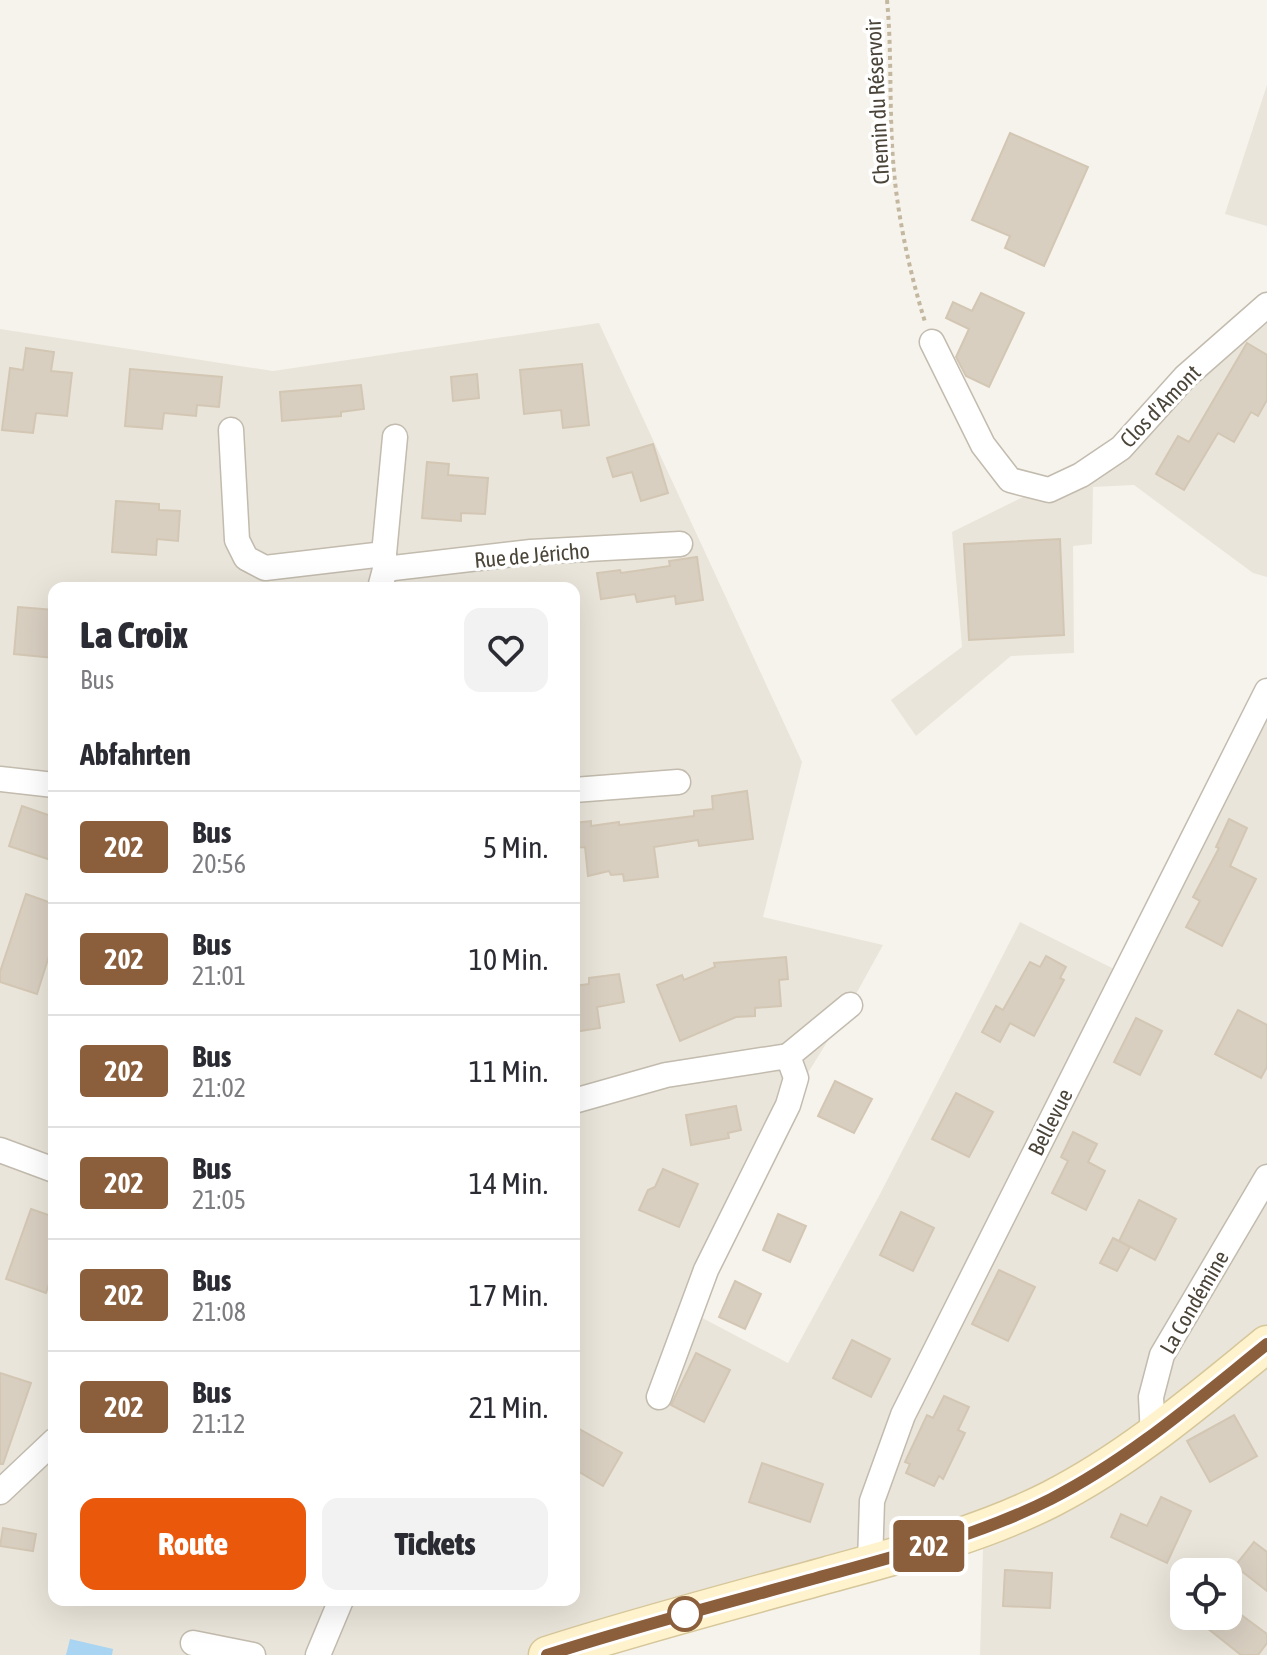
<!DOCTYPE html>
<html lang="de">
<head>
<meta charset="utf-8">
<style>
	body { margin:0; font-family:"Asap Condensed",sans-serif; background:#f2f2f3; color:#2b2b33; height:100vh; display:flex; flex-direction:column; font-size:30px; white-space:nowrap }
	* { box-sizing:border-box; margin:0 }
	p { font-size:26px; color:#7c7c81 }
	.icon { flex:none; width:44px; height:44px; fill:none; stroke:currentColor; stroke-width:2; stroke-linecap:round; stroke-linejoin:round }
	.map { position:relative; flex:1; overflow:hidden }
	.sheet { position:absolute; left:48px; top:582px; width:532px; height:1024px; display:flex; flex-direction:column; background:#fff; border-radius:16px; box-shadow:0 8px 32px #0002 }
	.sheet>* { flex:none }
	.badge { padding:0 16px; border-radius:6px; font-size:28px; line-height:52px }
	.fabs { position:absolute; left:1170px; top:1558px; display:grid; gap:16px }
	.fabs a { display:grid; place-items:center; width:72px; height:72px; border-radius:16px; background:#fff; box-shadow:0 8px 32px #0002; font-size:40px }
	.map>.badge { position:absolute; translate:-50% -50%; box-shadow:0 0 0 4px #fff }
	h2 { padding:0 32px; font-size:30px; line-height:72px }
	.round { display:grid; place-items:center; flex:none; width:84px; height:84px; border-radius:16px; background:#f2f2f3 }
	.head { display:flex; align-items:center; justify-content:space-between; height:136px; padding:0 32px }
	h1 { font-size:38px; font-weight:800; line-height:60px }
	.action { display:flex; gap:16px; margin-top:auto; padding:16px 32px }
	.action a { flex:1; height:92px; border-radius:16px; background:#ea580c; color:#fff; font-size:32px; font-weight:800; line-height:92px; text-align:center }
	.action a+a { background:#f2f2f3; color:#2b2b33 }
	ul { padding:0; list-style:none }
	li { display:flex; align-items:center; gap:24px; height:112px; padding:0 32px; border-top:2px solid #e1e1e2 }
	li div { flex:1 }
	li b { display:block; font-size:30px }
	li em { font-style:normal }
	li .badge { min-width:88px; font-weight:700; text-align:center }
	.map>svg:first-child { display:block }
</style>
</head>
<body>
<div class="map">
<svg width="1267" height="1655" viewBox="0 0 1267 1655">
	<rect width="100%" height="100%" fill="#f6f3ec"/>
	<g fill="#eae5da" fill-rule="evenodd">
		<polygon points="1267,85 1267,226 1225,214"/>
		<polygon points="1267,294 1267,577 1253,573 1134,485 1093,487 1092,544 1073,546 1074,653 1011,656 916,736 891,700 962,647 952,532 1092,463"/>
		<path d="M599,323L802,762L763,917L883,945L850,1005L788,1105L691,1312L788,1363L879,1196L1020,922L1124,974L1267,691V1655H980L984,1512L528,1650L529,1655H0V329L273,371ZM54,588H574V1600H54ZM1184,1572H1228V1616H1184Z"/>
	</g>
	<polygon fill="#a9d4f2" points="70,1639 113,1649 112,1655 66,1655"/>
	<g fill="#d8cfc1" stroke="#d3c7b4" stroke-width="2">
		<polygon points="1010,133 1088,167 1044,266 1005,248 1010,236 972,220"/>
		<polygon points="981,293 1024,313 989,387 966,376 956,357 969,329 946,318 953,302 972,311"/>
		<polygon points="1247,343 1267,355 1267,400 1258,416 1251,412 1234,442 1218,433 1184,490 1156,474 1178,436 1189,442"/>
		<polygon points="26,348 54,352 51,371 72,373 67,416 36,413 33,433 2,430 10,368 23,370"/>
		<polygon points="582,364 589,425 563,428 561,410 524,414 520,370"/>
		<polygon points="130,369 222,377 219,407 197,405 196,416 164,413 162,429 125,426"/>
		<polygon points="477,374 479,398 453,401 451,377"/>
		<polygon points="361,385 364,409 341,412 341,416 282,421 280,392"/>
		<polygon points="653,444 668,493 641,501 632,472 613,477 607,458"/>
		<polygon points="427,462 449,464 448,475 488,478 485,514 461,513 461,521 422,518"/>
		<polygon points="116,501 159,504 159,510 180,511 178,541 157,539 156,555 112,552"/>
		<polygon points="1060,539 1064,635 969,640 964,544"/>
		<polygon points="697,557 703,600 676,604 675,596 637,602 635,594 601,599 597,573 620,570 621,573 670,566 669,561"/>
		<polygon points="18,607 54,610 54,658 14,654"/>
		<polygon points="747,791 753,839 699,846 698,840 654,847 658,877 624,881 623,874 611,875 609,871 588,876 585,847 574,848 574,823 591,821 591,826 619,822 619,825 694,816 694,811 713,809 712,796"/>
		<polygon points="22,806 54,817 54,861 9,846"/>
		<polygon points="1229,819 1247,828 1230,866 1256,879 1222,946 1186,927 1200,901 1193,897 1219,848 1216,847"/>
		<polygon points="26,894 54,904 54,940 37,994 0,982 0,972"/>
		<polygon points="1046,956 1066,967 1060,978 1064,980 1034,1036 1010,1023 1000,1042 982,1032 996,1006 1003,1010 1030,962 1040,967"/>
		<polygon points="786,957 788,979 779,980 781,1006 755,1008 755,1016 736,1017 680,1041 657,985 682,975 684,980 715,967 714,963"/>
		<polygon points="619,974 624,1002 597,1007 600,1028 574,1032 574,986 589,984 589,978"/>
		<polygon points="1238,1010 1267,1025 1267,1067 1261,1078 1215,1054"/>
		<polygon points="1136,1018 1162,1031 1140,1075 1114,1062"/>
		<polygon points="835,1081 872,1099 854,1133 818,1116"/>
		<polygon points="956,1093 993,1112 969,1157 932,1139"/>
		<polygon points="736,1106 741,1130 728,1133 729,1138 691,1145 686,1115"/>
		<polygon points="1073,1132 1097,1144 1088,1162 1105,1171 1086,1210 1052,1193 1068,1161 1061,1157"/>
		<polygon points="663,1169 698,1184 679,1227 639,1210 648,1190 655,1187"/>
		<polygon points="1139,1200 1176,1219 1155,1260 1119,1241"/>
		<polygon points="31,1209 54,1217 54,1269 46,1293 6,1279"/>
		<polygon points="901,1212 934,1228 913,1271 880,1255"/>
		<polygon points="778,1214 806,1226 790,1262 763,1250"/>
		<polygon points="1113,1238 1130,1247 1117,1271 1100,1263"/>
		<polygon points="999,1270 1035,1287 1008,1341 972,1324"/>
		<polygon points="735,1281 761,1294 745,1329 719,1317"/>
		<polygon points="852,1340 890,1359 871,1397 833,1378"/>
		<polygon points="696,1353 730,1370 704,1422 671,1405"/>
		<polygon points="0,1373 31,1383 3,1464 0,1464"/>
		<polygon points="944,1396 969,1407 958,1430 965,1433 943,1479 939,1476 934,1486 906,1473 910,1464 905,1462 927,1415 933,1418"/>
		<polygon points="1234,1415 1257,1456 1210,1482 1187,1441"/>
		<polygon points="574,1426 622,1453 603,1486 574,1469"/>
		<polygon points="762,1463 823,1484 810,1522 749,1502"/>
		<polygon points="1161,1497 1191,1511 1167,1563 1111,1537 1121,1514 1147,1526"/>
		<polygon points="3,1528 36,1534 33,1551 0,1546"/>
		<polygon points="1254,1542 1267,1552 1267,1591 1235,1566"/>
		<polygon points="1005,1570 1052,1573 1050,1608 1003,1606"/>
		<polygon points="1228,1605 1267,1634 1267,1643 1258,1655 1241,1655 1192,1616 1228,1616"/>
	</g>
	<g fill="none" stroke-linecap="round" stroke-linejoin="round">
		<defs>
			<g id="street">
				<polyline points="932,342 983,445 1010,480 1049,490 1081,475 1121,448 1185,377 1267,305"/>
				<polyline points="231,430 237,540 246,558 265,568 384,554"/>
				<polyline points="385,569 531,552 680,544"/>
				<polyline points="380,588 385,569 384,554 395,437"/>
				<polyline points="0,779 54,785"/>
				<polyline points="574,790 678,782"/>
				<polyline points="788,1056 850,1005"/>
				<polyline points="574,1101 666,1075 788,1056 796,1078 788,1105 706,1270 659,1397"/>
				<polyline points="0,1150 54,1170"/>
				<polyline points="1153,1436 1151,1397 1162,1355 1267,1177"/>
				<polyline points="0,1492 54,1441"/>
				<polyline points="870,1563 872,1501 903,1415 1267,691"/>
				<polyline points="193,1643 253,1655"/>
				<polyline points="318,1655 341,1600"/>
			</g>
			<path id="secondary" d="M547,1655C640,1625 733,1601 827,1575C903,1554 980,1535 1051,1499C1131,1458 1198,1400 1267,1344"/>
		</defs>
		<use href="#street" stroke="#c2bbae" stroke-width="27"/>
		<use href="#secondary" stroke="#d6c79b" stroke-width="39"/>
		<path stroke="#c4b79f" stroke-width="4" stroke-dasharray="4 4" stroke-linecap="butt" d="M887,0C892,53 889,106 893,160C897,214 909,270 925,322"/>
		<use href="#street" stroke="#fff" stroke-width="24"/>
		<use href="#secondary" stroke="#fff3cd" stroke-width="36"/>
	</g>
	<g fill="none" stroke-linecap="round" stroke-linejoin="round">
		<defs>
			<path id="line" d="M547,1655C640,1625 734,1601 827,1575C903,1554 980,1535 1051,1499C1131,1458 1197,1400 1267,1344"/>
		</defs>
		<use href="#line" stroke="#fff" stroke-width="18"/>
		<use href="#line" stroke="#8b5e3c" stroke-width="12"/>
	</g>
	<circle fill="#fff" stroke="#8b5e3c" stroke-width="4" cx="685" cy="1614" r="16"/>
	<g text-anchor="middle" stroke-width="7" stroke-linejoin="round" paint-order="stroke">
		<g font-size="22" fill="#4b4439" stroke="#fff">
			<text transform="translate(877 102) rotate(-93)" y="8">Chemin du Réservoir</text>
			<text transform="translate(1160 406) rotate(-46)" y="8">Clos d'Amont</text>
			<text transform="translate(532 555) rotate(-5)" y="8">Rue de Jéricho</text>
			<text transform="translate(1050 1122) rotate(-63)" y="8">Bellevue</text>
			<text transform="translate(1194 1302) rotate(-60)" y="8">La Condémine</text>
		</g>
	</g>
</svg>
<div class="fabs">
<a><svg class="icon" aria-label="locate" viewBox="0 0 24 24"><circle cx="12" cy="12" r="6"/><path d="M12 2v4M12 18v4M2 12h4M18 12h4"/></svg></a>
</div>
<b class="badge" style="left:929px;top:1546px;background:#8b5e3c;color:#fff">202</b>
<section class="sheet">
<div class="head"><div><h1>La Croix</h1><p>Bus</p></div><a class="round"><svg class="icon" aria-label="heart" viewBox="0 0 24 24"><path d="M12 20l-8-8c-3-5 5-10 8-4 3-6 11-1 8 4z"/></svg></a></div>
<h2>Abfahrten</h2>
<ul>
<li><span class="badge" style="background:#8b5e3c;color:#fff">202</span><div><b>Bus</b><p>20:56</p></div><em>5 Min.</em></li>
<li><span class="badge" style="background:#8b5e3c;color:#fff">202</span><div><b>Bus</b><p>21:01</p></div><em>10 Min.</em></li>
<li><span class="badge" style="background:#8b5e3c;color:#fff">202</span><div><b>Bus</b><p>21:02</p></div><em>11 Min.</em></li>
<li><span class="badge" style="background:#8b5e3c;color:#fff">202</span><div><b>Bus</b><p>21:05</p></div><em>14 Min.</em></li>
<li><span class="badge" style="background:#8b5e3c;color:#fff">202</span><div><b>Bus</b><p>21:08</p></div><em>17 Min.</em></li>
<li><span class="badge" style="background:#8b5e3c;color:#fff">202</span><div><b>Bus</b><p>21:12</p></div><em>21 Min.</em></li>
</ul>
<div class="action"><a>Route</a><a>Tickets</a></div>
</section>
</div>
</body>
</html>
